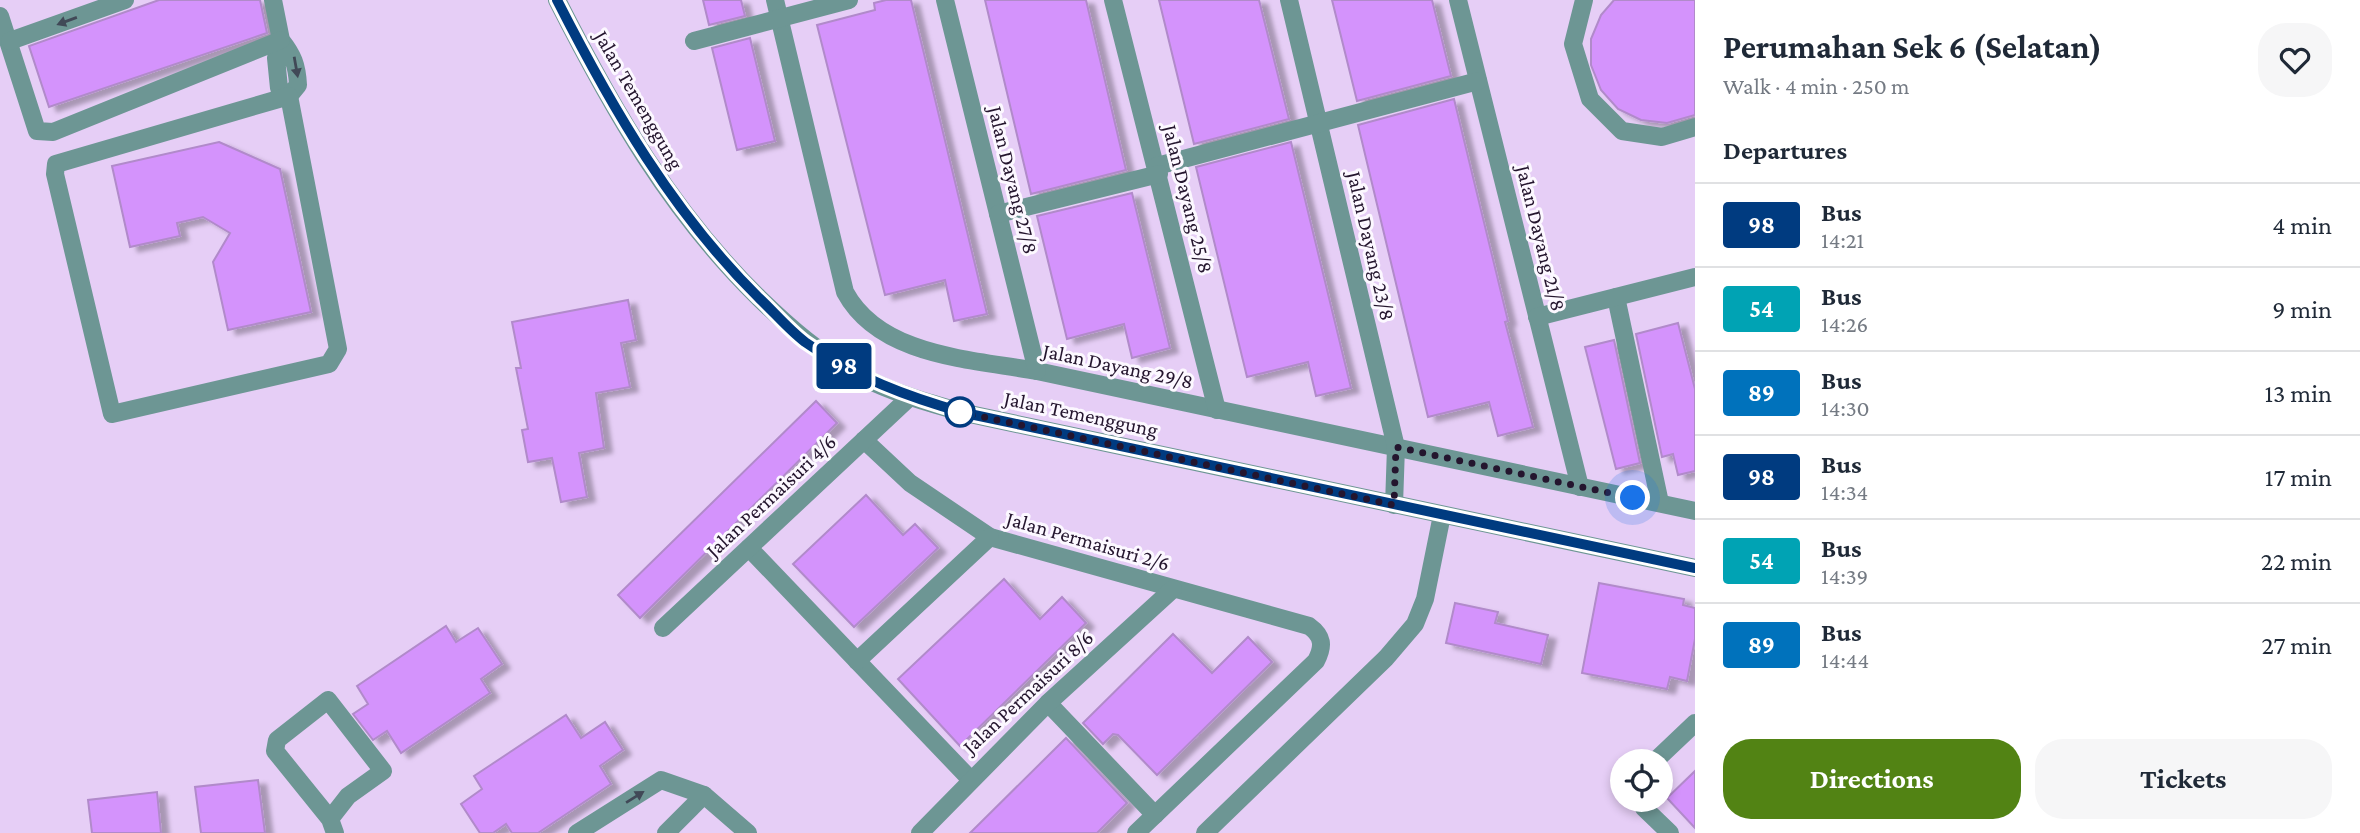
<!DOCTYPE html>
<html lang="en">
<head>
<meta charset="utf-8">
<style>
	body { margin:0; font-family:"Crimson Pro",serif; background:#f6f6f7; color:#1f2937; height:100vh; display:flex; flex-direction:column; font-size:26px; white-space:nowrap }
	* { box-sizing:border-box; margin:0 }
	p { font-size:23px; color:#747a83 }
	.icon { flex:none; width:38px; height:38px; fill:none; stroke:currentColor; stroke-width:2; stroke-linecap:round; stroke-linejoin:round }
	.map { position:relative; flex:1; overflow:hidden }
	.panel { display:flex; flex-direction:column; background:#fff; width:665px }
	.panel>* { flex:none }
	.badge { padding:0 14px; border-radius:5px; font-size:24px; line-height:46px }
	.tools { position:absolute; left:1610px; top:749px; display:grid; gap:14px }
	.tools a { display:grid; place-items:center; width:63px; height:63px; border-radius:50%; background:#fff; box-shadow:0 4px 10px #0003; font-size:35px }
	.you { position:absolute; width:35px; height:35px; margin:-18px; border:5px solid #fff; border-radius:50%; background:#1a73e8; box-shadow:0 0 0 10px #1a73e833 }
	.map>.badge { position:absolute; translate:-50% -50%; box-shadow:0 0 0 4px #fff }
	h2 { padding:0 28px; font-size:26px; line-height:63px }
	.round { display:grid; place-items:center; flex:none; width:74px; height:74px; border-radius:28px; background:#f6f6f7 }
	.summary { display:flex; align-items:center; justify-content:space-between; height:119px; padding:0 28px }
	h1 { font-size:33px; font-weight:700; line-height:52px }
	.cta { display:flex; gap:14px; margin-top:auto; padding:14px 28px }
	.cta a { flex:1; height:80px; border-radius:28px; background:#528314; color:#fff; font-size:28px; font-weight:700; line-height:80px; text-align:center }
	.cta a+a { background:#f6f6f7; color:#1f2937 }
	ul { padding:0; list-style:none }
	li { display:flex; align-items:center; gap:21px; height:84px; padding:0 28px; border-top:2px solid #e0e1e3 }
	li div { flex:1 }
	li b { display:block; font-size:26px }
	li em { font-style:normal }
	li .badge { min-width:77px; font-weight:700; text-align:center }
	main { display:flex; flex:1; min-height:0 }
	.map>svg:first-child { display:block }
</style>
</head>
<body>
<main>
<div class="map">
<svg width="1695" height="833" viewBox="0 0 1695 833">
	<defs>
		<filter id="shadow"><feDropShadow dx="8" dy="4.5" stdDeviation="2" flood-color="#0004"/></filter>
	</defs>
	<rect width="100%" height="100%" fill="#e6cef6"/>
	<g fill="#d493fc" stroke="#b18aca" stroke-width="2" filter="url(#shadow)">
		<polygon points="159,0 260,0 267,33 49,107 29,46"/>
		<polygon points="703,0 741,0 745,16 709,25"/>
		<polygon points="886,0 911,0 987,314 954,321 945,280 885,295 817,25 875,10 874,3"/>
		<polygon points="985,0 1086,0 1126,170 1031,194"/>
		<polygon points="1159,0 1259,0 1289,119 1194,144"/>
		<polygon points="1332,0 1432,0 1451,76 1357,101"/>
		<polygon points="1614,0 1695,0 1695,115 1667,123 1641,120 1618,109 1601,90 1591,65 1591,39 1601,15"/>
		<polygon points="750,38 775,141 737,150 712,48"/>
		<polygon points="1454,99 1508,321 1505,322 1533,427 1498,436 1489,402 1428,417 1358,125"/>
		<polygon points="219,142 280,169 311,312 228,330 213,262 230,233 203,217 177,223 180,236 130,247 112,166"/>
		<polygon points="1291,142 1351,388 1316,396 1308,362 1247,377 1196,167"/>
		<polygon points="1132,193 1170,348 1132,358 1124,324 1067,339 1037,216"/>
		<polygon points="628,300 636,340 621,343 630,387 596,393 604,448 579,453 587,497 561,502 552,458 528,462 522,430 528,429 516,368 521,368 512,322"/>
		<polygon points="1678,323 1695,389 1695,471 1678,475 1673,454 1662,457 1636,334"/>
		<polygon points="1614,340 1640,463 1616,469 1585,347"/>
		<polygon points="816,401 837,423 640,618 618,595"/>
		<polygon points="866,495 903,535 915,524 938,548 854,627 793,564"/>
		<polygon points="1004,579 1040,619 1062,597 1086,623 960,746 898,679"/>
		<polygon points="1599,583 1684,599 1683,605 1695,608 1695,639 1687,681 1670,677 1667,689 1582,673"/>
		<polygon points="1455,603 1498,612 1495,623 1548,635 1541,664 1446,643"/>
		<polygon points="446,626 456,642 478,628 502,664 481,679 490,693 401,753 387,731 373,740 353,714 368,704 357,686"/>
		<polygon points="1173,634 1212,673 1248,637 1272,662 1157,775 1118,735 1113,734 1103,744 1083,723"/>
		<polygon points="566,715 581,738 605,722 623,750 600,766 611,784 538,833 512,833 506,824 493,833 480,833 461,804 482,789 474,776"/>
		<polygon points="1066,738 1127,803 1097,833 970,833"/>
		<polygon points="1695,771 1695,828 1667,798"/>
		<polygon points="258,780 265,833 201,833 195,787"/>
		<polygon points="157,792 161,833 92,833 88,800"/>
	</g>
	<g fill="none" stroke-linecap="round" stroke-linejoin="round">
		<g stroke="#6d9694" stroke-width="18">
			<path d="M273,0L281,40L276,58L279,88L289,96L298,85C297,65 293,55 281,40"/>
			<path d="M557,0C613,110 670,211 759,298C790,328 821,355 860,376C893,393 929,403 965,413L1695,568"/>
			<path d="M775,0L845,292C880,357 972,359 1037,371L1695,511"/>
			<polyline points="945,0 1037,371"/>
			<polyline points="1113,0 1217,410"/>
			<polyline points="1289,0 1396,447 1394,505"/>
			<polyline points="1458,0 1580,487"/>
			<polyline points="1584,0 1573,44 1590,99 1622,131 1662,137 1695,127"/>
			<polyline points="0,16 37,131 53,132 281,40"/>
			<polyline points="10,41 125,0"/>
			<polyline points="694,41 849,0"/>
			<polygon points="289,96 338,349 329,364 112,414 55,174 56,164"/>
			<polyline points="1157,166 1478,81"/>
			<polyline points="998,214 1159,174"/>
			<polyline points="1616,297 1660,503"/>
			<polyline points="1537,317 1695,277"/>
			<path d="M864,440L910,483L990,537L1309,626C1323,636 1324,646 1316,661L1136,833"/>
			<polyline points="749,548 970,779"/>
			<polyline points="663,628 910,397"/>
			<polyline points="857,661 990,537"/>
			<polyline points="1048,703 1155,815"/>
			<polyline points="1655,761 1695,723"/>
			<polyline points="1641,800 1644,808 1670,833"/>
			<polyline points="330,819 348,796 383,771 328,700 277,740 275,751 330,819 335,833"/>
			<polyline points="577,833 661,780 704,795 748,833"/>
			<polyline points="666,833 704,795"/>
			<polyline points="920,833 1048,703 1173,589"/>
			<polyline points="1205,833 1386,658 1415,624 1425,599 1442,515"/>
		</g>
	</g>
	<defs><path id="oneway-solid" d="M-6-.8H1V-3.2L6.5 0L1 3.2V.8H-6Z" transform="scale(1.75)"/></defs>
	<g fill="#414957">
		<use href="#oneway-solid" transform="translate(67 21) rotate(160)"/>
		<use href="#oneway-solid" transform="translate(296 67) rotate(80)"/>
		<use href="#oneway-solid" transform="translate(635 797) rotate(-32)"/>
	</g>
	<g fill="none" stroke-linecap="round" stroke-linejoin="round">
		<defs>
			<path id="line" d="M557,0C612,108 672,212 759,298C774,312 789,330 805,342C854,377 908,397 965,413L1695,568"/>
		</defs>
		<use href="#line" stroke="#fff" stroke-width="16"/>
		<use href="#line" stroke="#003b80" stroke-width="10"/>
		<polyline stroke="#24152e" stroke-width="7" stroke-dasharray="0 12.6" points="960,412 1394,505 1396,447 1633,498"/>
	</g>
	<circle fill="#fff" stroke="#003b80" stroke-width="3.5" cx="960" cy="412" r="14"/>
	<g text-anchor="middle" stroke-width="6" stroke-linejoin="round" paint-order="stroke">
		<g font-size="21" fill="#24152e" stroke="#fcf8ff">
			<text transform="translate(639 100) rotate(60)" y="7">Jalan Temenggung</text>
			<text transform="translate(1013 180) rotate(76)" y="7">Jalan Dayang 27/8</text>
			<text transform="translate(1188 199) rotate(76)" y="7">Jalan Dayang 25/8</text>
			<text transform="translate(1541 238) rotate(76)" y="7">Jalan Dayang 21/8</text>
			<text transform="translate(1371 246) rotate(77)" y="7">Jalan Dayang 23/8</text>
			<text transform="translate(1118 366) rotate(12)" y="7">Jalan Dayang 29/8</text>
			<text transform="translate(1081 414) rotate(12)" y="7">Jalan Temenggung</text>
			<text transform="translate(771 496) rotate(-43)" y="7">Jalan Permaisuri 4/6</text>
			<text transform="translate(1088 541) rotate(16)" y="7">Jalan Permaisuri 2/6</text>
			<text transform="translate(1028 692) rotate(-43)" y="7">Jalan Permaisuri 8/6</text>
		</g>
	</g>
</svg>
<div class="tools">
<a><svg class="icon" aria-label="locate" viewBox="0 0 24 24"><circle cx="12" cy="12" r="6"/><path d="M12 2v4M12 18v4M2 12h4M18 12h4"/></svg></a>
</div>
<div class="you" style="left:1633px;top:498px"></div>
<b class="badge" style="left:844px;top:366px;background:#003b80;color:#fff">98</b>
</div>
<section class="panel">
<div class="summary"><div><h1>Perumahan Sek 6 (Selatan)</h1><p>Walk · 4 min · 250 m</p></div><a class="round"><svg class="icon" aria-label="heart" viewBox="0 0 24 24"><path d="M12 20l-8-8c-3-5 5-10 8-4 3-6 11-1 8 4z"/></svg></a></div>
<h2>Departures</h2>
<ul>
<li><span class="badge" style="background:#003b80;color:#fff">98</span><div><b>Bus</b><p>14:21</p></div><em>4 min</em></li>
<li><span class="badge" style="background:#00a3b4;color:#fff">54</span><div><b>Bus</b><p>14:26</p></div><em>9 min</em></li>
<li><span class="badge" style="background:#0072bc;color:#fff">89</span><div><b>Bus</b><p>14:30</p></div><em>13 min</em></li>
<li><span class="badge" style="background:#003b80;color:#fff">98</span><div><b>Bus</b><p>14:34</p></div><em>17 min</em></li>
<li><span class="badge" style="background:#00a3b4;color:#fff">54</span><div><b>Bus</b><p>14:39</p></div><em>22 min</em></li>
<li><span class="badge" style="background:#0072bc;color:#fff">89</span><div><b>Bus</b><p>14:44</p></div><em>27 min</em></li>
</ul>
<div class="cta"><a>Directions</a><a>Tickets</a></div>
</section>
</main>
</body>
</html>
